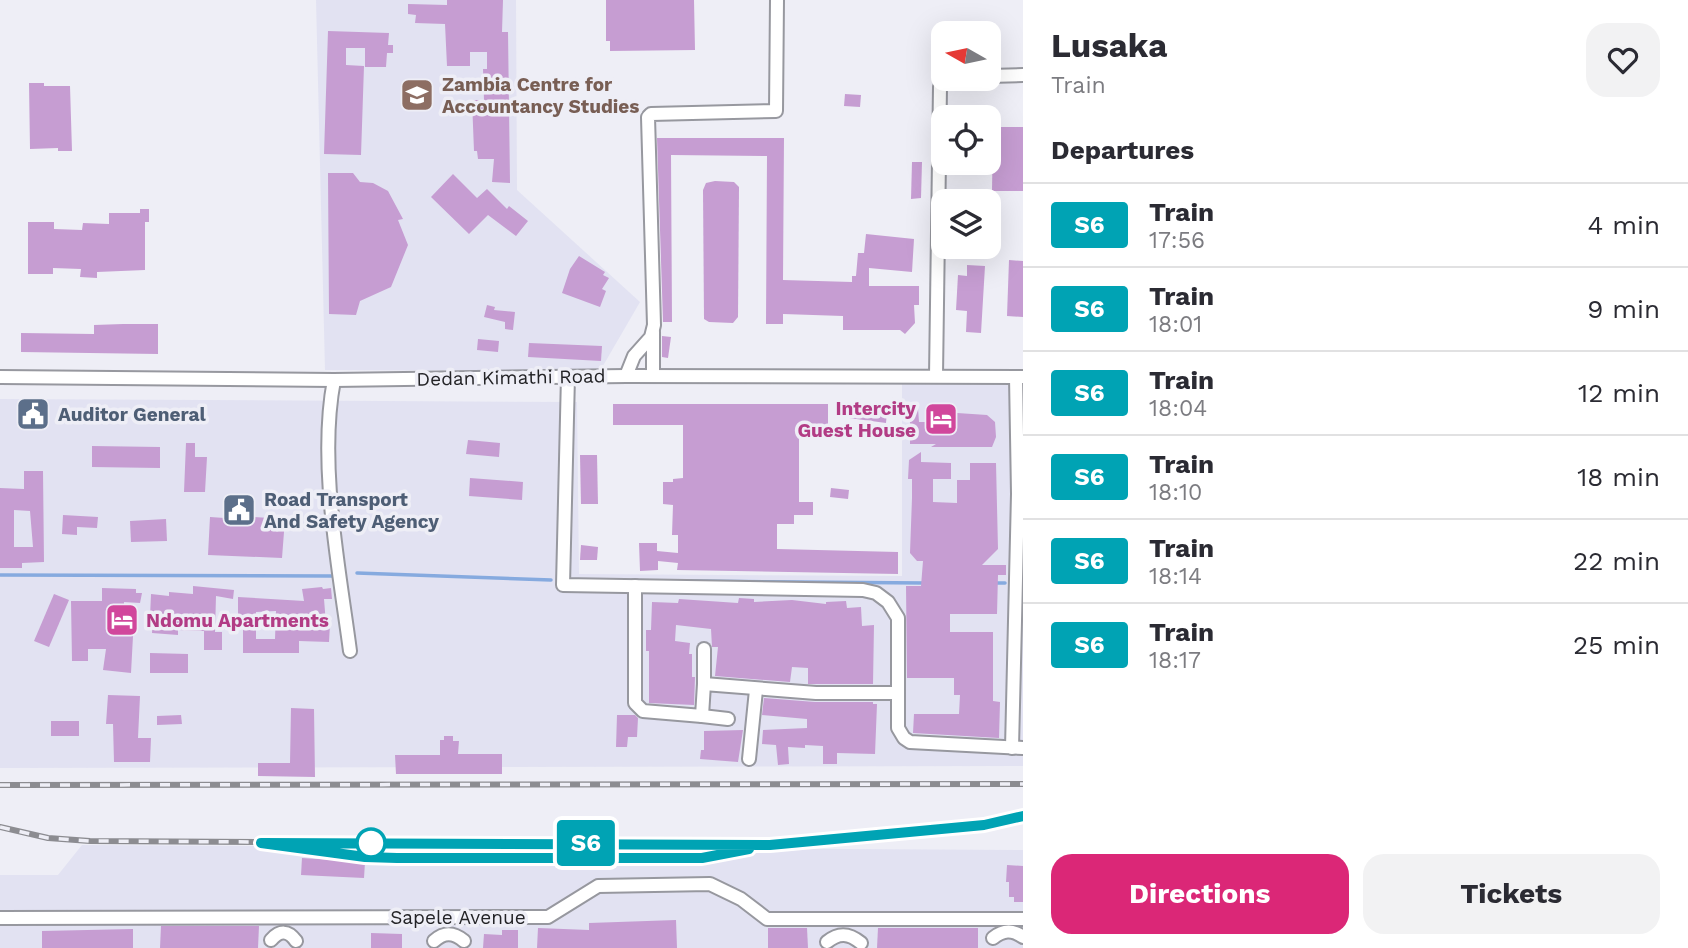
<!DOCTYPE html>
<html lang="en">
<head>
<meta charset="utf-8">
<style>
	body { margin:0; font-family:"Work Sans",sans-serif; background:#f2f2f3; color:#2b2b33; height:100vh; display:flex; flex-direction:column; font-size:26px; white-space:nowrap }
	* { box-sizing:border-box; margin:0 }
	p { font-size:23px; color:#7c7c81 }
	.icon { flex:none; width:38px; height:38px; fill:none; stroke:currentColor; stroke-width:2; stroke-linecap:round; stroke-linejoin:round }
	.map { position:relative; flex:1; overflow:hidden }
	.details { display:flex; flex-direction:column; background:#fff; width:665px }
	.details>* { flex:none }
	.badge { padding:0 14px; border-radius:5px; font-size:24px; line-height:46px }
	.needle { width:46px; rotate:279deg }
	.buttons { position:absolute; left:931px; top:21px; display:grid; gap:14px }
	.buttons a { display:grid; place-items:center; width:70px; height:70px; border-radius:14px; background:#fff; box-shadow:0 7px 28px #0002; font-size:35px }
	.map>.badge { position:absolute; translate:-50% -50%; box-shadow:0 0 0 4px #fff }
	h2 { padding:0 28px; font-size:26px; line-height:63px }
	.round { display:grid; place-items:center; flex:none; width:74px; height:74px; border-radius:21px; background:#f2f2f3 }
	.headline { display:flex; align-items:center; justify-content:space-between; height:119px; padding:0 28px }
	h1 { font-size:33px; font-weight:700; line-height:52px }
	.primary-button { display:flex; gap:14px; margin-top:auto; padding:14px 28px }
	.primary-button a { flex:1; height:80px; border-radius:21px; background:#db2777; color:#fff; font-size:28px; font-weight:700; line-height:80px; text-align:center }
	.primary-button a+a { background:#f2f2f3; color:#2b2b33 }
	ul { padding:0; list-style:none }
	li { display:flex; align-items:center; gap:21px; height:84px; padding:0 28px; border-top:2px solid #e1e1e2 }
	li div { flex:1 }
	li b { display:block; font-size:26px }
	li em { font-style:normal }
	li .badge { min-width:77px; font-weight:700; text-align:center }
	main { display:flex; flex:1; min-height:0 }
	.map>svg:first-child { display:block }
</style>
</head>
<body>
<main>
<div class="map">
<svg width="1023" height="948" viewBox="0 0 1023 948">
	<rect width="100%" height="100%" fill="#eeeef6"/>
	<g fill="#e2e2f2">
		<polygon points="316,0 516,0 517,190 640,302 600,371 325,370"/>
		<polygon points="1023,372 1023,766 0,768 0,399 577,402 579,574 902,576 902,375"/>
		<polygon points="82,845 1023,850 1023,948 0,948 0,875 58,875"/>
	</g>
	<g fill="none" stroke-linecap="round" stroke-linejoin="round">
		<g stroke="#86aadf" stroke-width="3.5">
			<polyline points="357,573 551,580"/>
			<polyline points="0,575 332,576"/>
			<polyline points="682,581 926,583"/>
			<polyline points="993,583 1005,583"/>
		</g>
	</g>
	<g fill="#c69dd2" fill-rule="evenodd">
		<polygon points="447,0 503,0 502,32 508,32 510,183 492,182 494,159 478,159 477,151 474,151 472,100 484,100 483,69 487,69 487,52 470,52 470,66 447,66 445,24 415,23 416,15 408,14 408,4 447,5"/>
		<polygon points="606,0 694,0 695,50 610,51 610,41 606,41"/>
		<polygon points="328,31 389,33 388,45 393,45 393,53 387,53 386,67 365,67 365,48 346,48 346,65 364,66 361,155 324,154"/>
		<polygon points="29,83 44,83 44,86 70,86 72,151 58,151 58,148 30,149"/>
		<polygon points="845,94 861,95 860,107 844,106"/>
		<polygon points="993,127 1023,127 1023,191 992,191"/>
		<polygon points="657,138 784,138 783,280 852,282 852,276 856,276 858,253 864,253 866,234 914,239 912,272 869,268 869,286 919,286 919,305 914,305 915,323 905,334 900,330 843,330 843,316 783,314 783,324 766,324 767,156 671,155 672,322 663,322"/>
		<polygon points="912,162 922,162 921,198 911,199"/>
		<polygon points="328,173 353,173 360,182 373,183 388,191 403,219 398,220 408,245 391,287 360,301 356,315 329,314"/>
		<polygon points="453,174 477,198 487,189 507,209 509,206 528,221 516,236 488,215 469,234 431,197"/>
		<polygon points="715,181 734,182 739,187 738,317 733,323 709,322 704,319 703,190 706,183"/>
		<polygon points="140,209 149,209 149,222 145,222 145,270 97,272 97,278 80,277 81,269 53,268 53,274 28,274 28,222 54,222 54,229 82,230 83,223 109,224 109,213 140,213"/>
		<polygon points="579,256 605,272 603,275 609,278 602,289 606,291 600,307 562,293 570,269"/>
		<polygon points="1009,260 1023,261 1023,317 1007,316"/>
		<polygon points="967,265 985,266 981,333 966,332 967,311 956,310 958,275 967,276"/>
		<polygon points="487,305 495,307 494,310 515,312 513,330 505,329 505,322 484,317"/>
		<polygon points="123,324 158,324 158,354 21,352 21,333 94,334 94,325"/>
		<polygon points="662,336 671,337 668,358 662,357"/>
		<polygon points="478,339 499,341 498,352 477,350"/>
		<polygon points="529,343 602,346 601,361 528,357"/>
		<polygon points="613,404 828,404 828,426 799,426 799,502 813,502 813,515 794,515 794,524 777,524 777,549 898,552 898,574 677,570 678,563 658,561 658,570 640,571 639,543 657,543 657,551 678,553 678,535 672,535 673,505 663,504 663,482 673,482 673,479 683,478 683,425 613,425"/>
		<polygon points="850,407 887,412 886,423 849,418"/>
		<polygon points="910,408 918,408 919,422 957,422 957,413 987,415 995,422 996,437 992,447 931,447 936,444 910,444"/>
		<polygon points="468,440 500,443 499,457 466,454"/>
		<polygon points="186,443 195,443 195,457 207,457 205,492 184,492"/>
		<polygon points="92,446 160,447 160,468 92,467"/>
		<polygon points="921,452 921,462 951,463 951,479 933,479 933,502 957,503 957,480 970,480 970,463 996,463 998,549 982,565 1006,565 1006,575 998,575 997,614 950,614 950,632 993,632 993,701 1000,702 999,738 913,733 914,714 959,714 960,695 954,695 954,678 907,678 906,586 921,586 923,561 917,561 910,553 912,498 912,479 908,479 909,460"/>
		<polygon points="580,455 597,455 598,504 581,504"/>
		<path d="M24,471H43L44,562L22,563V568H0V488L24,489ZM14,510L30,511L33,547H14Z"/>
		<polygon points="470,478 523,482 522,500 469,496"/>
		<polygon points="831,488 849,490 848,499 830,497"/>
		<polygon points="240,511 252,511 252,517 285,519 282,558 208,555 210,517 239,519"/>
		<polygon points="63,515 98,517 97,528 77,527 77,535 62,534"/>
		<polygon points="166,519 167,541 131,542 130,521"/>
		<polygon points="581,545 598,547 597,560 580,560"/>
		<polygon points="193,586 234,590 233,599 216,596 215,632 222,632 222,650 204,650 204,631 178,630 178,635 152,633 153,617 150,617 151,594 169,596 169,592 193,594"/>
		<path d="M322,587L323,589L331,588L332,599H324L326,624H330L329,642L299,641V653H243V618H238V597L304,601L302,589ZM276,611L275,639H256V612Z"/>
		<polygon points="102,588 136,589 136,593 142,593 140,603 124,602 123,635 133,636 131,673 103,670 106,649 88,649 88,661 72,661 71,601 102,601"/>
		<polygon points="54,594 69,600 49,647 34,641"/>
		<polygon points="739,598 754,599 754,602 792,600 826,604 826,602 846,601 847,608 861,607 862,626 874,625 873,684 808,684 808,668 792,667 790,682 715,676 718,647 712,647 711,629 676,625 675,641 690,643 689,654 692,654 692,677 695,677 694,705 649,703 649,651 646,651 646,630 651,630 652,602 678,603 679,599 738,603"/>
		<polygon points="150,653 188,654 188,673 150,673"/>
		<polygon points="108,695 140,696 138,738 151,738 150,762 114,762 113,724 106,724"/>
		<polygon points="764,698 815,702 873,702 873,704 877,704 875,754 837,753 837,764 823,764 823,746 805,745 805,748 788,747 789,764 778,765 776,745 762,744 763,730 807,728 807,719 762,715"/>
		<polygon points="291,708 314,709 315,777 258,776 258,763 290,763"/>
		<polygon points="181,715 182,724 157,725 157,716"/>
		<polygon points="617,715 635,715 638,718 637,737 628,737 627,747 616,747"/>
		<rect x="51" y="721" width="28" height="15"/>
		<polygon points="743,730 738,762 700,759 701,750 704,750 704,731"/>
		<polygon points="444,736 453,736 453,741 459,741 458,754 502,754 502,774 396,774 395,755 440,755 440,740 444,740"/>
		<polygon points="302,858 365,862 364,878 301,875"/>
		<polygon points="1007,865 1023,866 1023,902 1014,902 1014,897 1009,897 1009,882 1006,882"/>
		<polygon points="676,920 677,948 537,948 538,928 589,930 589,923"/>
		<polygon points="161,926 259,926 258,948 160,948"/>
		<polygon points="768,928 807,928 808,948 768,948"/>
		<polygon points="878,928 978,928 978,948 877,948"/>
		<polygon points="133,929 133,948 42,948 42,931"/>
		<polygon points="502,930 518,930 518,948 483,948 484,934 502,935"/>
		<polygon points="371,933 402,934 402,948 371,948"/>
	</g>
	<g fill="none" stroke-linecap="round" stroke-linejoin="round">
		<defs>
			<g id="minor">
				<polyline points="989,76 1023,75"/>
				<polyline points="653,332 653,376"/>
				<polyline points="568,376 563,585 863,590 876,593 888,602 898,618 898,728 904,738 910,742 1023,748"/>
				<polyline points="626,376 634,356 651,337 654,325 648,117 651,114 776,111 777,0"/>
				<polyline points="936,376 940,87 944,79"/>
				<polyline points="0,377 334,380 626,376 1023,377"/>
				<path d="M334,380C318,463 339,567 350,651"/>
				<polyline points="635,586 635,703 643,711 702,716 704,684 816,693 898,693"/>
				<polyline points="704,649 704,684"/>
				<polyline points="702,716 728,719"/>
				<polyline points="1012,748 1018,494 1016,377"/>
				<polyline points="749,759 756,690"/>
				<polyline points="0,918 548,917 598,886 710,884 741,899 767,919 1023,919"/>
				<path d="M993,938C1003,930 1012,929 1023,937"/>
				<path d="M271,940C280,930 288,930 296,941"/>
				<path d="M434,941C444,932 453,932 464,941"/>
				<path d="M827,942C839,932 849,933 861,943"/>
			</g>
		</defs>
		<use href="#minor" stroke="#97989f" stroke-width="16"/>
		<use href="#minor" stroke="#fff" stroke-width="12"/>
		<defs>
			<g id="rail">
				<polyline points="0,785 1023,784"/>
				<polyline points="0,827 48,838 90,841 770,845"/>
				<polyline points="763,846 984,826 1023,816"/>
				<polyline points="320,851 365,857 397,858 665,858 702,857 738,851"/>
			</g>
		</defs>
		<use href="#rail" stroke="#8c8c91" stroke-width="6"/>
		<use href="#rail" stroke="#eeeef6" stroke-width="3.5" stroke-dasharray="10" stroke-linecap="butt"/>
	</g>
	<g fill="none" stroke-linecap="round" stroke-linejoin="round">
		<defs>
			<polyline id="line" points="749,849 702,858 397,858 365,857 261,843 770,845 984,825 1023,816"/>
		</defs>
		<use href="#line" stroke="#fff" stroke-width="16"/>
		<use href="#line" stroke="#00a3b4" stroke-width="10"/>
	</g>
	<defs>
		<symbol id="university-square" viewBox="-11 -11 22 22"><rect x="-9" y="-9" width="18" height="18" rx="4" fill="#8d6e63" stroke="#eeeef6"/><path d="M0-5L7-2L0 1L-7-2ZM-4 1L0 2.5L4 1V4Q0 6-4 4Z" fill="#fff"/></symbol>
		<symbol id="civic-square" viewBox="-11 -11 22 22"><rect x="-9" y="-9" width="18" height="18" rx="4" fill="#5c6f8a" stroke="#eeeef6"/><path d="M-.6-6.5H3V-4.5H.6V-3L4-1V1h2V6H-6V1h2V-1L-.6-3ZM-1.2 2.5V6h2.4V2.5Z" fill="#fff"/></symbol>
		<symbol id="hotel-square" viewBox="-11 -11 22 22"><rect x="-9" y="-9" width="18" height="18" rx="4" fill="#d1479c" stroke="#eeeef6"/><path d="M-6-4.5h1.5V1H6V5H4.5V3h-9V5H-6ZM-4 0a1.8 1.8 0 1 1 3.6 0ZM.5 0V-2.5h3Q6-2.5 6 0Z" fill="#fff"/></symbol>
	</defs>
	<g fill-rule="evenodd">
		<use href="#university-square" x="398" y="76" width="38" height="38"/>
		<use href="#civic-square" x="14" y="395" width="38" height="38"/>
		<use href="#hotel-square" x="922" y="400" width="38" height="38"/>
		<use href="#civic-square" x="220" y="491" width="38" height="38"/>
		<use href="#hotel-square" x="103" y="601" width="38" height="38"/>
	</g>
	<circle fill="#fff" stroke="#00a3b4" stroke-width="3.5" cx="371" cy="843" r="14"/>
	<g text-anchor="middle" stroke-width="7" stroke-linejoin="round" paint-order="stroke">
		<g font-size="19" font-weight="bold" fill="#785e54" stroke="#eeeef6" text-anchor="start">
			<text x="442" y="91">Zambia Centre for<tspan x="442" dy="22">Accountancy Studies</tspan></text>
		</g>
		<g font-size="19" fill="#232326" stroke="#eeeef6">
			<text transform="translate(511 377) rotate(-1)" y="7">Dedan Kimathi Road</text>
			<text x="458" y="924">Sapele Avenue</text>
		</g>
		<g font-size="19" font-weight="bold" fill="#b23c85" stroke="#eeeef6" text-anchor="end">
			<text x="916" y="415">Intercity<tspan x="916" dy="22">Guest House</tspan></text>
			<text x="146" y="627" text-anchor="start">Ndomu Apartments</text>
		</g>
		<g font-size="19" font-weight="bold" fill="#4e5e75" stroke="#eeeef6" text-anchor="start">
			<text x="58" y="421">Auditor General</text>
			<text x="264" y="506">Road Transport<tspan x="264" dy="22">And Safety Agency</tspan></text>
		</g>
	</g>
</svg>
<div class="buttons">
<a><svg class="needle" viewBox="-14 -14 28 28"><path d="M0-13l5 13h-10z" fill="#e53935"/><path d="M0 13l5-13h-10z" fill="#7c7c81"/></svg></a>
<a><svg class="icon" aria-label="locate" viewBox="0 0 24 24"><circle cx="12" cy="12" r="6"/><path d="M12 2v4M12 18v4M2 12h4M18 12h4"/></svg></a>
<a><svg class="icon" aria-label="layers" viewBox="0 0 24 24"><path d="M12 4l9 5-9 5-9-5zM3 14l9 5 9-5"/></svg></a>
</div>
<b class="badge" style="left:586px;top:843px;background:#00a3b4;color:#fff">S6</b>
</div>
<section class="details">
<div class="headline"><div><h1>Lusaka</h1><p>Train</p></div><a class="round"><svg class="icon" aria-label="heart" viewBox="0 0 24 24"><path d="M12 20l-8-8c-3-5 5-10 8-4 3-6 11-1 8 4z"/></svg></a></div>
<h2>Departures</h2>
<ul>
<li><span class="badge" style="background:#00a3b4;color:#fff">S6</span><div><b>Train</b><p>17:56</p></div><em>4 min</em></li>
<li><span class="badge" style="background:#00a3b4;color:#fff">S6</span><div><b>Train</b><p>18:01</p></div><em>9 min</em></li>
<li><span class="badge" style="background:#00a3b4;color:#fff">S6</span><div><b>Train</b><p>18:04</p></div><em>12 min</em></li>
<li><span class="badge" style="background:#00a3b4;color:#fff">S6</span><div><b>Train</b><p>18:10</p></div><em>18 min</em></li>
<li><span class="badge" style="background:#00a3b4;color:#fff">S6</span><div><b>Train</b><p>18:14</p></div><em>22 min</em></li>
<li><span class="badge" style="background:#00a3b4;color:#fff">S6</span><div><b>Train</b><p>18:17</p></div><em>25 min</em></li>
</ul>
<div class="primary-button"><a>Directions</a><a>Tickets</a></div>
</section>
</main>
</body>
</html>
